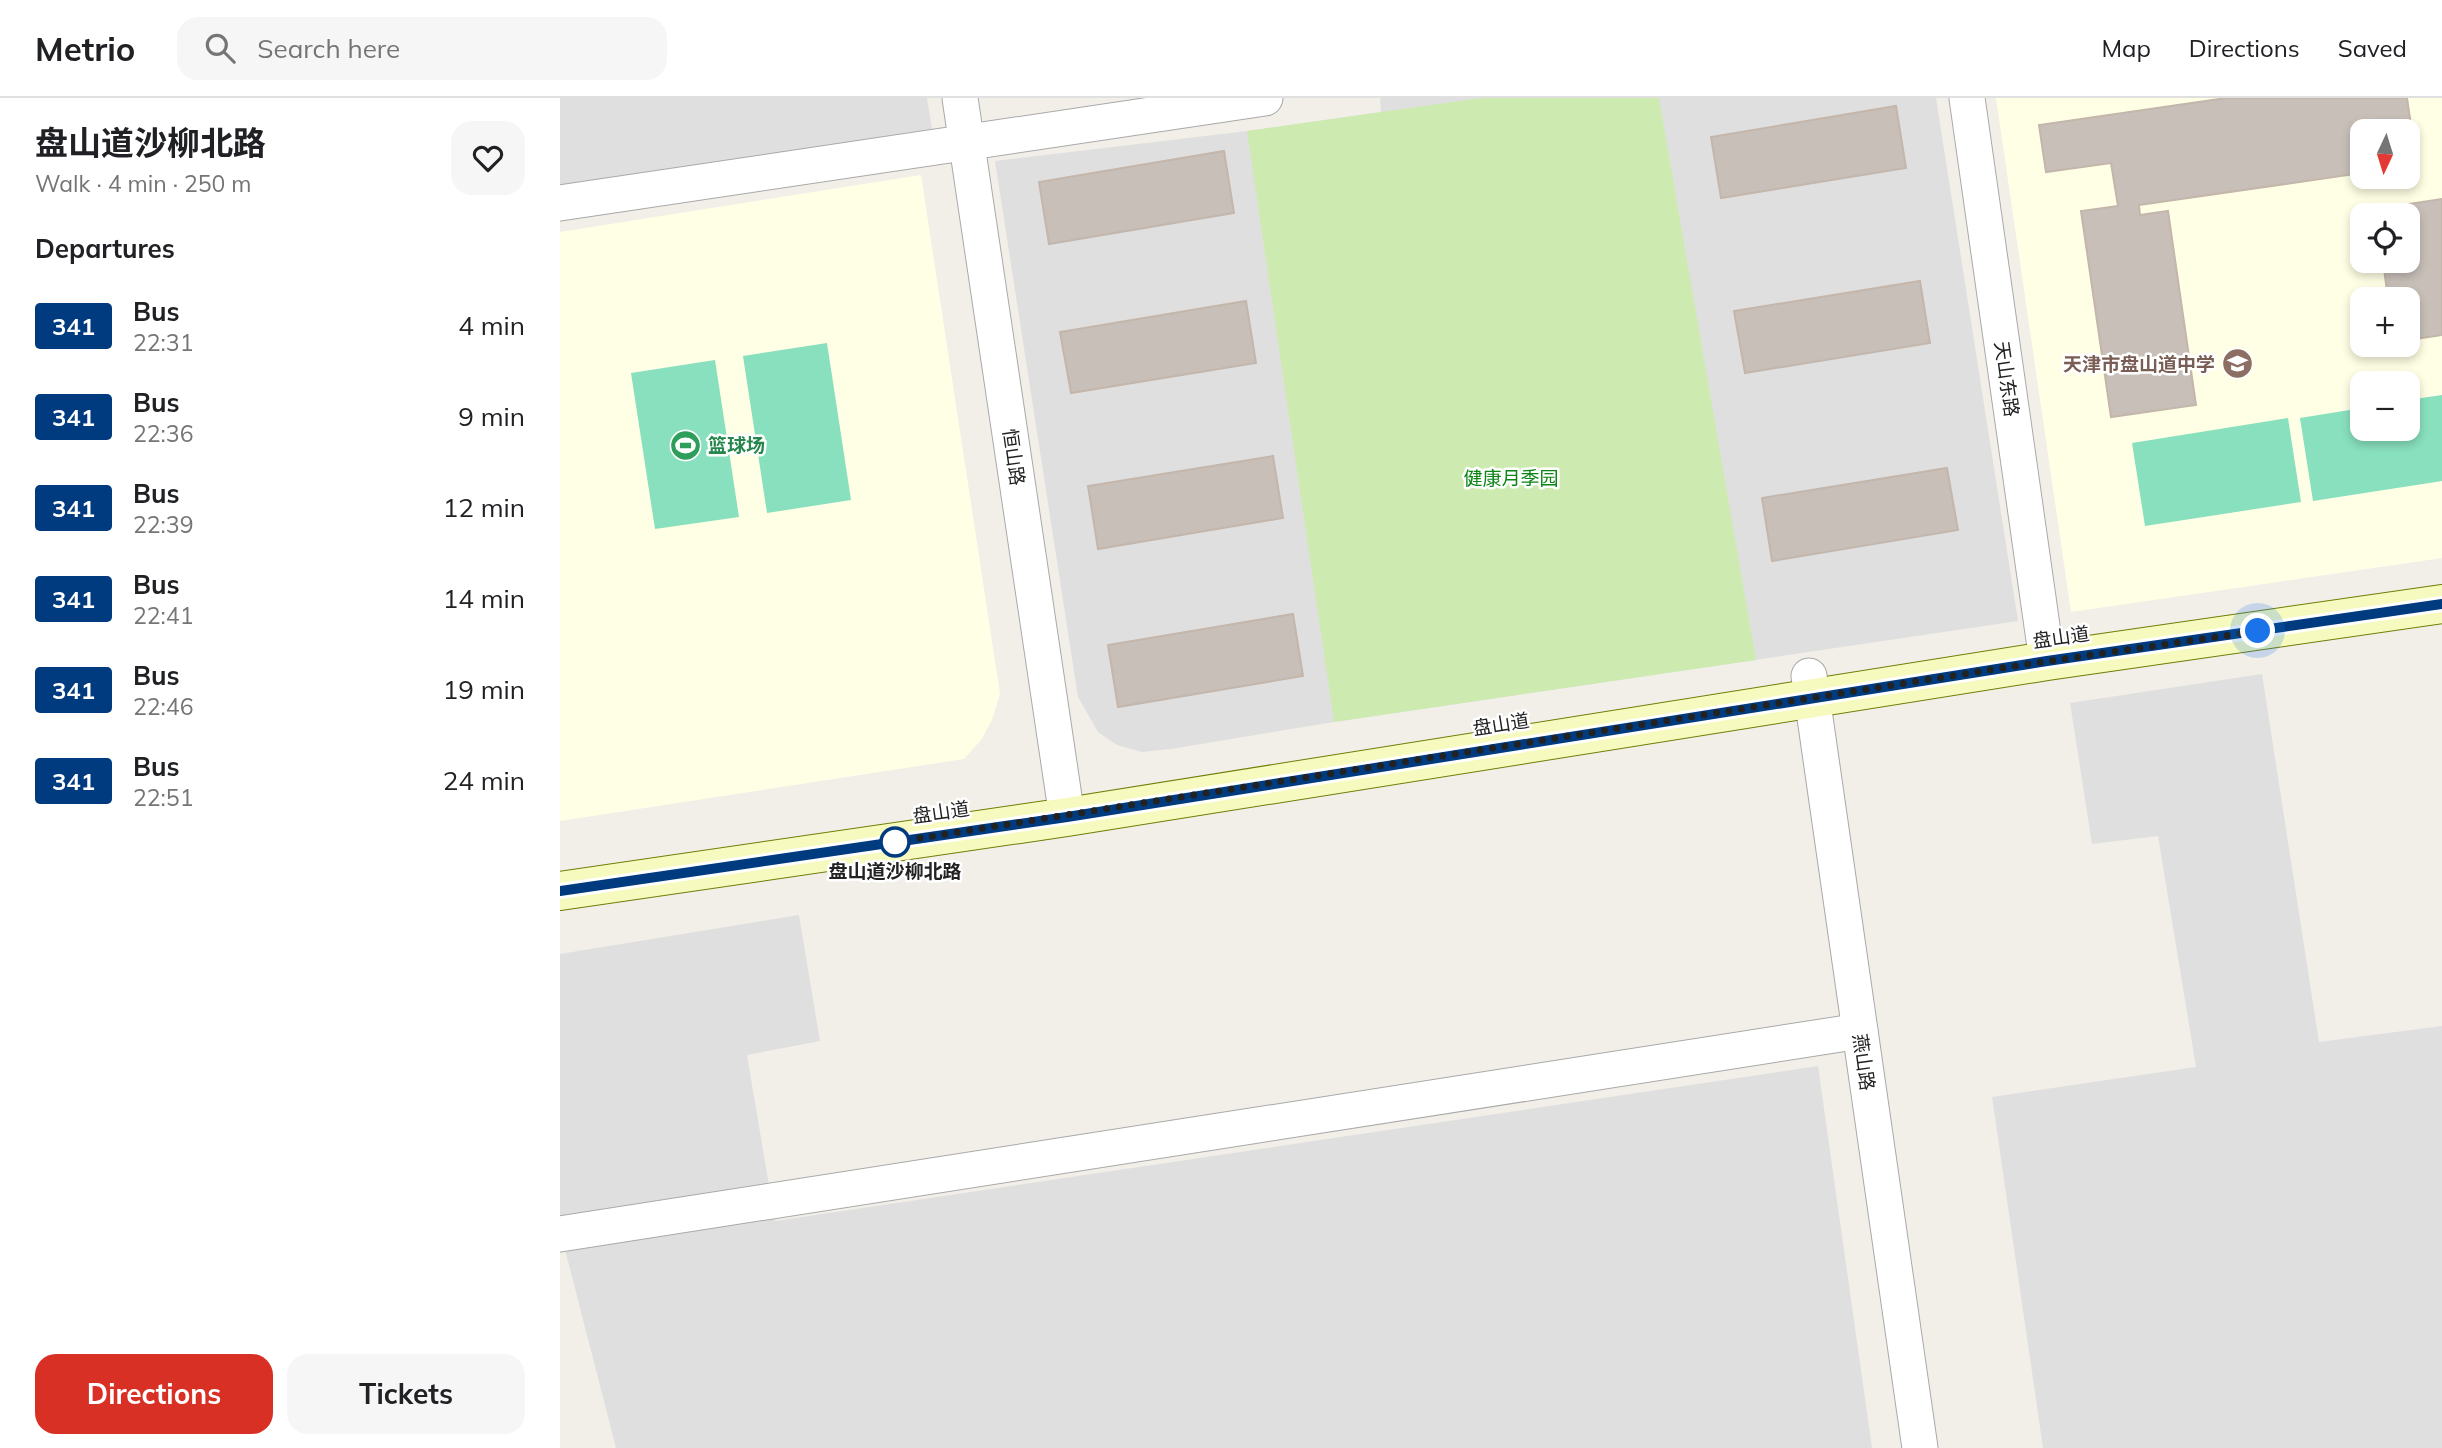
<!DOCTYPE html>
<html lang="en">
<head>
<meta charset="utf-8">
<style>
	body { margin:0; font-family:Mulish,"Noto Sans SC",sans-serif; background:#f6f6f6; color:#202124; height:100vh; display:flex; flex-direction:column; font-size:26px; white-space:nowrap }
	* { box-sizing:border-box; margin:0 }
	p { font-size:23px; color:#757577 }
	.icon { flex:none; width:38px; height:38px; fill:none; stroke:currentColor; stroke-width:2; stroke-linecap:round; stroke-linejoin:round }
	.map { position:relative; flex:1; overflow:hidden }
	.sheet { display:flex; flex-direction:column; background:#fff; width:560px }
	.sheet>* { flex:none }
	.badge { padding:0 14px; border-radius:5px; font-size:24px; line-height:46px }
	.needle { width:46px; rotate:184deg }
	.tools { position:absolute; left:1790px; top:21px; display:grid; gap:14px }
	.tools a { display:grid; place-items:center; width:70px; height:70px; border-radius:14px; background:#fff; box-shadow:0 4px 10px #0003; font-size:35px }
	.you { position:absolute; width:35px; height:35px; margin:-18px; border:5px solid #fff; border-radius:50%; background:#1a73e8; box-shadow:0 0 0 10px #1a73e833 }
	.map>.badge { position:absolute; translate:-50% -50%; box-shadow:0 0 0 4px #fff }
	h2 { padding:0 35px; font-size:26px; line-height:63px }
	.round { display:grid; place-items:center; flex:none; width:74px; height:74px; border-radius:21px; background:#f6f6f6 }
	.head { display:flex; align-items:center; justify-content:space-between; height:119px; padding:0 35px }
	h1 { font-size:33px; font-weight:700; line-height:52px }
	.primary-button { display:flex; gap:14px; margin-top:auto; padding:14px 35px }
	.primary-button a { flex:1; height:80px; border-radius:21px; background:#d93025; color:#fff; font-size:28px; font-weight:700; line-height:80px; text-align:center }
	.primary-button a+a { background:#f6f6f6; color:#202124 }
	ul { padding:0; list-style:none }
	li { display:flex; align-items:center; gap:21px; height:91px; padding:0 35px }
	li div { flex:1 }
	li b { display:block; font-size:26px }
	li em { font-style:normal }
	li .badge { min-width:77px; font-weight:700; text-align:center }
	header { display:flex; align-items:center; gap:42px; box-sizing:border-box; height:98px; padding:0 35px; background:#fff; border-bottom:2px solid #e0e0e0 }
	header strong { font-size:33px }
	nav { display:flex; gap:38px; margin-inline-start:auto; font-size:24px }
	.search { width:490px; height:63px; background:#f6f6f6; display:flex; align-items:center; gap:18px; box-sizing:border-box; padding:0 24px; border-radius:21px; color:#757577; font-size:26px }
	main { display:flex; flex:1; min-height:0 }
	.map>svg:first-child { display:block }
</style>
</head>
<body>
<header>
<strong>Metrio</strong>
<div class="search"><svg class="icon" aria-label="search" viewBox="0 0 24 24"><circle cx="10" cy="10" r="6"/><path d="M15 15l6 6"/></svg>Search here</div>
<nav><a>Map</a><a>Directions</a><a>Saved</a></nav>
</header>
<main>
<section class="sheet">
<div class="head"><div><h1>盘山道沙柳北路</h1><p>Walk · 4 min · 250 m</p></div><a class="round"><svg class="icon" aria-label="heart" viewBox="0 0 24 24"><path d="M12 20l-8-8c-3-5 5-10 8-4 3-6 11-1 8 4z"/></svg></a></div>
<h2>Departures</h2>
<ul>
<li><span class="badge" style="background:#003b80;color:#fff">341</span><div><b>Bus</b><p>22:31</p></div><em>4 min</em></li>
<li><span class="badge" style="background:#003b80;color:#fff">341</span><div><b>Bus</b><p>22:36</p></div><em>9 min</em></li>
<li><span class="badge" style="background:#003b80;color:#fff">341</span><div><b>Bus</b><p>22:39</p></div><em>12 min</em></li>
<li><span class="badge" style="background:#003b80;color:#fff">341</span><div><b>Bus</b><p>22:41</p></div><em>14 min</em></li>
<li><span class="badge" style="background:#003b80;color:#fff">341</span><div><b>Bus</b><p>22:46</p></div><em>19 min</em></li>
<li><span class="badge" style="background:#003b80;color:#fff">341</span><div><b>Bus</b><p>22:51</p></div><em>24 min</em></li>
</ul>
<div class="primary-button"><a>Directions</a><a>Tickets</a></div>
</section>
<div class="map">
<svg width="1882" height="1350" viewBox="0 0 1882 1350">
	<rect width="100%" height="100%" fill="#f2efe9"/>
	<g fill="#e0dfdf">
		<polygon points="0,0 367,0 372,31 0,90"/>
		<polygon points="820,0 1376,0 1458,523 774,624 611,651 582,654 557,647 538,634 518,599 435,63 687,33 821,14"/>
		<polygon points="1702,576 1759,944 1882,928 1882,1350 1483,1350 1432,999 1636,969 1598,738 1532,746 1510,605"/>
		<polygon points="239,817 260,943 187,957 215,1123 1258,968 1312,1350 56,1350 0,1132 0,856"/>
	</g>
	<g fill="#ffffe5" fill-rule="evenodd">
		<path d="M1436,0H1882V460L1511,514ZM1802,33H1848V79H1802ZM1802,117H1848V163H1802ZM1802,201H1848V247H1802ZM1802,285H1848V331H1802Z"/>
		<polygon points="361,77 440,596 432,622 421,642 404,661 0,723 0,134"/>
	</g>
	<polygon fill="#cdebb0" points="921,0 1099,0 1196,562 774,624 687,33"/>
	<g fill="#88e0be">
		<polygon points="267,245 291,402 207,415 183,258"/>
		<polygon points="155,262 179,419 95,431 71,275"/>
		<polygon points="1882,297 1882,383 1753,403 1740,320 1802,310 1802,331 1848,331 1848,302"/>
		<polygon points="1728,320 1741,404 1585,428 1572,345"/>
	</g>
	<g fill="#c7bfb8" stroke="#c4b6ab" stroke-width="2">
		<polygon points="1666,0 1847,0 1857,68 1848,69 1848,33 1802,33 1802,75 1579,107 1580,117 1608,113 1636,307 1551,319 1521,113 1558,108 1551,65 1486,74 1479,27"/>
		<polygon points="1336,8 1346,70 1161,100 1151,39"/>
		<polygon points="664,53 674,115 489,146 479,84"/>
		<polygon points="1882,101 1882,237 1848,242 1848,201 1828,201 1823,163 1848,163 1848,117 1816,117 1815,111"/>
		<polygon points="1360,183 1370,245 1185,275 1174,213"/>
		<polygon points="686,203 696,265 511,295 500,234"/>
		<polygon points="713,358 723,420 538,451 528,388"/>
		<polygon points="1387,370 1398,432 1212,463 1202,400"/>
		<polygon points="733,516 743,578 558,609 548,547"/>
	</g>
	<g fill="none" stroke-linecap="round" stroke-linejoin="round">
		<defs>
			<g id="street">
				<polyline points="400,0 507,719"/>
				<polyline points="1407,0 1487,563"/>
				<polyline points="0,105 705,0"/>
				<polyline points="1249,578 1360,1350"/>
				<polyline points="0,1136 1300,933"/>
			</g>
			<polyline id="secondary" points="0,793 507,719 1487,563 1882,506"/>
		</defs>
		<use href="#street" stroke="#a9a9a9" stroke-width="37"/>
		<use href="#secondary" stroke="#707d05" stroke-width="40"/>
		<use href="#street" stroke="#fff" stroke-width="35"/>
		<use href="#secondary" stroke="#f7fabf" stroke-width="38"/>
	</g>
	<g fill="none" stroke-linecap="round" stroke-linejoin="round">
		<defs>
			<polyline id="line" points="0,793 507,719 1487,563 1882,506"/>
		</defs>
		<use href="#line" stroke="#fff" stroke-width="16"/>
		<use href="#line" stroke="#003b80" stroke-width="10"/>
		<polyline stroke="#222" stroke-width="7" stroke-dasharray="0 12.6" points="335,744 1461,567 1698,533"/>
	</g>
	<defs>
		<symbol id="school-disc" viewBox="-11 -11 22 22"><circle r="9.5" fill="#8d6e63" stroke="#fff"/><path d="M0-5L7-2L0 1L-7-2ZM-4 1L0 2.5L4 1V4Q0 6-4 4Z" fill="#fff"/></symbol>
		<symbol id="stadium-disc" viewBox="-11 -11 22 22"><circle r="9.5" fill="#2e9e5b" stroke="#fff"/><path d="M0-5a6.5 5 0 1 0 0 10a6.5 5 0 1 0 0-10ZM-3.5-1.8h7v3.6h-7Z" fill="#fff"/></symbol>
	</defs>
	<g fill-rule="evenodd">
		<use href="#school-disc" x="1660" y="248" width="35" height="35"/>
		<use href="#stadium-disc" x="108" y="330" width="35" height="35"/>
	</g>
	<circle fill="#fff" stroke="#003b80" stroke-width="3.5" cx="335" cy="744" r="14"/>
	<g text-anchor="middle" stroke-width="5" stroke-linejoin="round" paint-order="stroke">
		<g font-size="19" font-weight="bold" fill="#785e54" stroke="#fff" text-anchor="end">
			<text x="1655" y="273">天津市盘山道中学</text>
		</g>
		<g font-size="19" fill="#222" stroke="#fff">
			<text transform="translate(1447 281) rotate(82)" y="7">天山东路</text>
			<text transform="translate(454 359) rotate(82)" y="7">恒山路</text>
			<text transform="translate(1501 539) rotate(-8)" y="7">盘山道</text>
			<text transform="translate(941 626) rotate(-9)" y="7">盘山道</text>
			<text transform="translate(381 714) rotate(-8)" y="7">盘山道</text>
			<text transform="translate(1304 964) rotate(82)" y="7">燕山路</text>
		</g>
		<g font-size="19" font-weight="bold" fill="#27864d" stroke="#fff" text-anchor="start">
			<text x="148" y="354">篮球场</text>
		</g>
		<g font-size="19" fill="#0c8416" stroke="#fff">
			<text x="951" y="387">健康月季园</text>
		</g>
		<g font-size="19" font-weight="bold" fill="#222" stroke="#fff">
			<text x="335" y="780">盘山道沙柳北路</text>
		</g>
	</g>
</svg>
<div class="tools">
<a><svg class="needle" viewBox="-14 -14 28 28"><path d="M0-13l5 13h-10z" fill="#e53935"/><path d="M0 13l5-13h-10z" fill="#757577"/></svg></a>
<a><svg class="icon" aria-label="locate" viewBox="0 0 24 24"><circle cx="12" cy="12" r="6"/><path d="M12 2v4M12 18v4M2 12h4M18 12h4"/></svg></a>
<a>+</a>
<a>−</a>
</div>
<div class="you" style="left:1698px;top:533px"></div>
</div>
</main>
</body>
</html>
